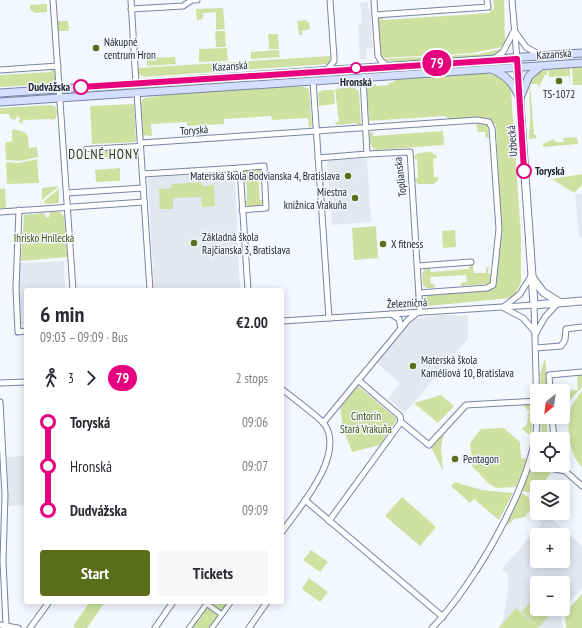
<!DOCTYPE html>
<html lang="en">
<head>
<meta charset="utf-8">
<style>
	body { margin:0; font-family:"PT Sans Narrow",sans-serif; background:#f7f7f7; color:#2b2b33; height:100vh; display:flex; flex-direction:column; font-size:15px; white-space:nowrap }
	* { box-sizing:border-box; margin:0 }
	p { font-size:13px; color:#7c7c81 }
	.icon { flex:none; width:22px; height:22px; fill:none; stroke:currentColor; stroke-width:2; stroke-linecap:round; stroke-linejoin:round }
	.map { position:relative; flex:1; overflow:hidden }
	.drawer { position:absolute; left:24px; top:288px; width:260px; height:316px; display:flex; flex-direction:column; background:#fff; border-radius:4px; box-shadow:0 2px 10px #0003 }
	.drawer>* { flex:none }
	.badge { padding:0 8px; border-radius:13px; font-size:14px; line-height:26px }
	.needle { width:26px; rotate:209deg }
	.fabs { position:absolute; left:530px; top:384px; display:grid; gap:8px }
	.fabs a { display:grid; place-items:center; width:40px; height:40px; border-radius:4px; background:#fff; box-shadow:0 2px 10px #0003; font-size:20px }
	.map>.badge { position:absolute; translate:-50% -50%; box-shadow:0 0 0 2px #fff }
	.legs { display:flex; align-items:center; gap:6px; height:44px; padding:0 16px; font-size:13px }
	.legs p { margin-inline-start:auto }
	.head { display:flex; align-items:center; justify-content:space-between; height:68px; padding:0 16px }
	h1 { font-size:22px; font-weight:700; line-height:30px }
	.button { display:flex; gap:8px; margin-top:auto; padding:8px 16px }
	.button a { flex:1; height:46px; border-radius:4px; background:#5b6d19; color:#fff; font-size:16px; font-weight:700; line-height:46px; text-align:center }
	.button a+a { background:#f7f7f7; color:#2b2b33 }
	ul { padding:0 16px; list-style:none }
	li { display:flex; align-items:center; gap:14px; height:44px; font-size:15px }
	li i { display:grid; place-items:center; width:6px; height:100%; margin:0 5px; background:currentColor }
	li i::after { content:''; width:10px; height:10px; margin:-5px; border:3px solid; border-radius:50%; background:#fff }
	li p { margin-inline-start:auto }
	li:first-child i { background:linear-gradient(#0000 50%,currentColor 0) }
	li:last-child i { background:linear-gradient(currentColor 50%,#0000 0) }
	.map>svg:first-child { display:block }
</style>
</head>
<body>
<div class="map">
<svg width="582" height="628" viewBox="0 0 582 628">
	<rect width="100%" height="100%" fill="#f4f7fe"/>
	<g fill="#e3e7ef" fill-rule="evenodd">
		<polygon points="368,2 368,9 370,9 373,48 366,49 367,59 360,60 358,24 362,23 360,3"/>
		<polygon points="367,158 371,222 332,225 327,161"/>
		<polygon points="233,173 235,175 240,290 154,290 148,179 151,177"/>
		<polygon points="575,194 582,194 582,239 579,235"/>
		<polygon points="64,261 65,290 26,290 26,325 22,324 19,285 20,263"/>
		<polygon points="440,315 468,316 468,339 405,413 388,399 400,383 377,363 413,319"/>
		<polygon points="26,456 26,505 8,506 7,457"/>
		<path d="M547,515L582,546V588L559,614L561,616L563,628H498L503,620L508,591V574L502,569L541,524L539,519L541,516ZM537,535H563V561H537ZM537,583H563V609H537Z"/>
	</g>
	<g fill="#cfe1a1">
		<polygon points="493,0 504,0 505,40 502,47 473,53 383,58 380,56 378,21 382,17 383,20 490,13 490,10 494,9"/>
		<polygon points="47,4 47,12 35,13 30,9 30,5"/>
		<polygon points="223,8 225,29 216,30 216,12 203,13 203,19 197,20 196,9"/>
		<polygon points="307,20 307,22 309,22 310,29 302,31 302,35 299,35 297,21"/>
		<polygon points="58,21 68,21 69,31 58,31"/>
		<polygon points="215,31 225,31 226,47 216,47"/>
		<polygon points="268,34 278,34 279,49 269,49"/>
		<polygon points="227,48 228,61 199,62 199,49"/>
		<polygon points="500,49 501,51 494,56 420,62 387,61 383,59 480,54"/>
		<polygon points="279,50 280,57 251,59 251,52"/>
		<polygon points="331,56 329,64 143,77 138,73 138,68"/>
		<polygon points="175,57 176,64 147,66 147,58"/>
		<polygon points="506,62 449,69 102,92 102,88"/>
		<polygon points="582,67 582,85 573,85 572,68"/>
		<polygon points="51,68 55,70 56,79 50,84 0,87 0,75 51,72"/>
		<polygon points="570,68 570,85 569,76 549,77 548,70"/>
		<path d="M547,70V75H545L538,89V84H530L534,135H537L536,138L529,139C529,130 531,120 530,111C530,93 524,74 547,70Z"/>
		<path d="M448,74C473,76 500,65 511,91L521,236V282L516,293L509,298L429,306L425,304L424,299L428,294L488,290L496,284L501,229L496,125L488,118L448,119L445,116L369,121L367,89L370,86L376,84V86L388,85L389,83L394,82V80L414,76Z"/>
		<polygon points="270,86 304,87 309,89 312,125 309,128 308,118 272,120 271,116 224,119 224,124 187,126 187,122 151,124 152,136 143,135 141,102 144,98 174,94"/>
		<polygon points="353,87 359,91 361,125 358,127 358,123 336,125 335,122 339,122 335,89"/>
		<polygon points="323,90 334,90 335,104 319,106 318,93"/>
		<polygon points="50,93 49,95 0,99 0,95"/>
		<polygon points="134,104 136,142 92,144 90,106"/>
		<polygon points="51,105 56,107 57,112 56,118 51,121 51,119 23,120 23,124 19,122 20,118 17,116 15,120 10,118 9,114 0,114 0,108"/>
		<polygon points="476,124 487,125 489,137 486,138 485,132 478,132"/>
		<polygon points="14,129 24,132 28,136 29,148 37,147 38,157 20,161 6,160 5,143 12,141 12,131"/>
		<polygon points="373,131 373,136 443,131 444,145 377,150 373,149 369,140 370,133"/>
		<polygon points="575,137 577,138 578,144 543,147 543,144 554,139 555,142 564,142 563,138"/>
		<polygon points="119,150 119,156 94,158 93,152"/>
		<polygon points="431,152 437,156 437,158 433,158 434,177 438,177 438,180 434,184 418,184 414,179 418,178 417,159 413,159 413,157 418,153"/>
		<polygon points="37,159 39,183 7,184 6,162 18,163"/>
		<polygon points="120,168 120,181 96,182 95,170"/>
		<path d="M257,168L261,171L262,173L258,174L260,200H264V203C259,208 250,207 244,204V201H247L246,174H242L245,170Z"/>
		<polygon points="582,174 582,185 574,193 552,179"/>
		<polygon points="201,182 202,186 214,185 215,206 202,207 201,197 173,198 173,209 160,209 159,189 172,188 171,184"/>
		<polygon points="58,186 58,187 42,200 42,188"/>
		<polygon points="5,188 6,208 0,208 0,189"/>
		<polygon points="59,189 59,203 45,204 44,201"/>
		<polygon points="50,212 60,212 64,216 67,257 21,261 24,215 44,213 46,217 49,217"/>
		<polygon points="376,226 378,258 354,260 352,228"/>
		<polygon points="455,230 456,247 443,248 442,231"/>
		<polygon points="469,265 473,265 474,273 486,273 486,268 489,266 488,273 492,275 491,282 487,284 460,286 462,282 467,282 466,275 430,277 431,284 434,284 435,288 427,288 423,286 422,273 425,269 430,269 431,272 469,269"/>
		<polygon points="545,358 548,387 541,388 540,374"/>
		<polygon points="577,375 582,375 582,387 564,407 563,413 563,391 578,390"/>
		<polygon points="358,386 397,419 380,445 352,452 343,428 340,408"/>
		<path d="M582,391V467C570,457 566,427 570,413C571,405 577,397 582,391Z"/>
		<polygon points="441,395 454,406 438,423 414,403"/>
		<polygon points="522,404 533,404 532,431 529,435 522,429 527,424 529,411"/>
		<polygon points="543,417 546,417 548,439 540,439"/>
		<polygon points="504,428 520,442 521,458 527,459 516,487 496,488 489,484 472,466 470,443 481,429"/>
		<polygon points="444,434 441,447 443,471 431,447"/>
		<path d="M534,468L553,470C544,481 537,496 522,491L531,469Z"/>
		<polygon points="455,482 482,490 513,493 499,520 474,499 470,503 451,486"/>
		<polygon points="521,492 529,498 530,510 525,517 514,519 508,525 507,522"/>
		<polygon points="402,497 436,527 420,546 385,516"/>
		<polygon points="311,550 328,562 320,572 303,560"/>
		<polygon points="309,578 328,592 320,602 302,589"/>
		<polygon points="582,594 582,628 566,628 565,613"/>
		<polygon points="90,602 105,602 87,628 76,628 73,626"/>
		<polygon points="210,602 228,602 209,628 191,628"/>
		<polygon points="530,602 548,617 539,627 522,612"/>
		<polygon points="516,608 539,628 499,628"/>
	</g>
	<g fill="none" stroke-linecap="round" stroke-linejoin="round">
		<defs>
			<g id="pedestrian">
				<polyline points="86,149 138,146"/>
				<polyline points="207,604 221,614"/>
				<polyline points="189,628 208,602"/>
				<polyline points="212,628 231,602"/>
			</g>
			<g id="minor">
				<polyline points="53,0 73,290"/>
				<polyline points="131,0 136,83"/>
				<polyline points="374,0 378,56 381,61 387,66"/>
				<polyline points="512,0 517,59"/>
				<polyline points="131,9 183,6 192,0 197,0"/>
				<polyline points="375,15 488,7 487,0"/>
				<polyline points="516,33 526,47 540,55"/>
				<polyline points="495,58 503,52 514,31"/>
				<polyline points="0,70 58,66"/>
				<polyline points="327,70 334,61 334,57 330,0"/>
				<polyline points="363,77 367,154 410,152 420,312"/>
				<polyline points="313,81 329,318"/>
				<polyline points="137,93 150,290"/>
				<polyline points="141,143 477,120 489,122 492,128 499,229 493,285 487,288 419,293"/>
				<polyline points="318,158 367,154"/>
				<polyline points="240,168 264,166 266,208 242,210"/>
				<polyline points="143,174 240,168 248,290"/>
				<polyline points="67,193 143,188"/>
				<polyline points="19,210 16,288 18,332 26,331"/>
				<polyline points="0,212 144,202"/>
				<polyline points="418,266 471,262"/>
				<polyline points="505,306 520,294 531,276"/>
				<polyline points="504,308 523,318 536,333"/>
				<polyline points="391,314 399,319 401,328"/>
				<polyline points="282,321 534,305 537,409"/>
				<polyline points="536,333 545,317 559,302"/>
				<polyline points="536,348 561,346 565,340 566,329 582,327"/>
				<polyline points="358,380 400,416 401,422"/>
				<polyline points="0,383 26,382"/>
				<path d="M282,389C291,397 320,417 325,425C345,456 299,508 282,532"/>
				<polyline points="550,391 549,375 582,372"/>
				<polyline points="0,402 5,495 3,561 6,625"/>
				<polyline points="552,417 554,439"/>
				<polyline points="323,423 408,320 417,313"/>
				<polyline points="529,464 565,471 582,486"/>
				<polyline points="305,500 443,617"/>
				<polyline points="329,521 401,422 429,445 466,405 537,401"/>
				<polyline points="0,625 18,628"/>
				<polyline points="30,628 49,602"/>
				<polyline points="155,628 173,602"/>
				<polyline points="249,628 267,602"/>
				<path d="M432,628C473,587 538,476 537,417"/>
			</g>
			<g id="tertiary">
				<polyline points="517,59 534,305 582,301"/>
				<polyline points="532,277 543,292 559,302"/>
			</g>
			<g id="secondary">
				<path d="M492,69C507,76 513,83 520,98"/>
				<polyline points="0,93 582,53"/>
				<polyline points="520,98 529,76 541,66"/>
				<polyline points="0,102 582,63"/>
			</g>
		</defs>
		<use href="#pedestrian" stroke="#7784a3" stroke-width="6"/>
		<use href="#minor" stroke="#7784a3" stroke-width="7"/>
		<use href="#tertiary" stroke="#7784a3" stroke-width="9"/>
		<use href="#secondary" stroke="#7784a3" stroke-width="9"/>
		<use href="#pedestrian" stroke="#fff" stroke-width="4"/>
		<use href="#minor" stroke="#fff" stroke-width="5"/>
		<use href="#tertiary" stroke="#fff" stroke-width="7"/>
		<use href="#secondary" stroke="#d4dfff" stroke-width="7"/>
	</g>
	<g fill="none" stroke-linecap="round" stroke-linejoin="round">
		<defs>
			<polyline id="line-1" points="81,87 517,59 524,171"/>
		</defs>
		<use href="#line-1" stroke="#fff" stroke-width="9"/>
		<use href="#line-1" stroke="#e6007e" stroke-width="6"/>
	</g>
	<g fill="#5b6d19" stroke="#f4f7fe" stroke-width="1.5">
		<circle cx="96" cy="48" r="4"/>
		<circle cx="559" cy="81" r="4"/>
		<circle cx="348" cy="176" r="4"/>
		<circle cx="355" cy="198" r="4"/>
		<circle cx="194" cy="243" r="4"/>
		<circle cx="383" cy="244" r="4"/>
		<circle cx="413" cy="366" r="4"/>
		<circle cx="455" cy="459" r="4"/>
	</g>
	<g fill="#fff" stroke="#e6007e" stroke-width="2">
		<circle cx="356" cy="68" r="5"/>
		<circle cx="81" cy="87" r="7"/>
		<circle cx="524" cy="171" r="7"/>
	</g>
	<g text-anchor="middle" stroke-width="3" stroke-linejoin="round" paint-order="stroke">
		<g font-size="11" fill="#1c222e" stroke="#f4f7fe" text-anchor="start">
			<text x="104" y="46">Nákupné<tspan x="104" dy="13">centrum Hron</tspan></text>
			<text x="559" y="98" text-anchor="middle">TS-1072</text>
			<text x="340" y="180" text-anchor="end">Materská škola Bodvianska 4, Bratislava</text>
			<text x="347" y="196" text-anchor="end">Miestna<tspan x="347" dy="13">knižnica Vrakuňa</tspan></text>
			<text x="202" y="241">Základná škola<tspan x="202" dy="13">Rajčianska 3, Bratislava</tspan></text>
			<text x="391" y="248">X fitness</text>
			<text x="421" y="364">Materská škola<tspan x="421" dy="13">Kaméliová 10, Bratislava</tspan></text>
			<text x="463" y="463">Pentagon</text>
		</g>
		<g font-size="11" fill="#1c222e" stroke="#f4f7fe">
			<text transform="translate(554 54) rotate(-4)" y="4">Kazanská</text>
			<text transform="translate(230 66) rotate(-4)" y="4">Kazanská</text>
			<text transform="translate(194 130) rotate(-4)" y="4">Toryská</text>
			<text transform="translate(512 141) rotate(-94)" y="4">Uzbecká</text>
			<text transform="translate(400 177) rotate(-97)" y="4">Toplianska</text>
			<text transform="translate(407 303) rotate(-3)" y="4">Železničná</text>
		</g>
		<g font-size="11" font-weight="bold" fill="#1c222e" stroke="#f4f7fe">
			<text x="356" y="86">Hronská</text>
			<text x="70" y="91" text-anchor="end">Dudvážska</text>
			<text x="535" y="175" text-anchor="start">Toryská</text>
		</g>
		<g font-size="11" fill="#3f4d05" stroke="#f4f7fe">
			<text x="44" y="242">Ihrisko Hnilecká</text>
			<text x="366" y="420">Cintorín<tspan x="366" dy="13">Stará Vrakuňa</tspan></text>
		</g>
		<g font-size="13" letter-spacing="1" fill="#2b340e" stroke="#f4f7fe">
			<text x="104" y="159">DOLNÉ HONY</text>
		</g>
	</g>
</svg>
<div class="fabs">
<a><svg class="needle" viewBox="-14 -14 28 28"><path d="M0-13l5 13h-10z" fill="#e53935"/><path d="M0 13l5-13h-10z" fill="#7c7c81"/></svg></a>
<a><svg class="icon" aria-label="locate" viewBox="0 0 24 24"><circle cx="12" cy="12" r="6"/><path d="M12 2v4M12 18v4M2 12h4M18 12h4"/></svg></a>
<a><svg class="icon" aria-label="layers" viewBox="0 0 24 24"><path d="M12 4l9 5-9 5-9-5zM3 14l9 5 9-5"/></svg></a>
<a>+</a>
<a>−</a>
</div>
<b class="badge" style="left:437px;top:63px;background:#e6007e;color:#fff">79</b>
<section class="drawer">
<div class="head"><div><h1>6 min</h1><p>09:03 – 09:09 · Bus</p></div><b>€2.00</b></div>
<div class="legs"><svg class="icon" aria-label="walk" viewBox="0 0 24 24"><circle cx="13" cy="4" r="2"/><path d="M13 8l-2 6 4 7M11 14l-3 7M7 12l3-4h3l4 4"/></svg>3<svg class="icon" aria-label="forward" viewBox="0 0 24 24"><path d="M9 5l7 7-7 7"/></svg><b class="badge" style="background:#e6007e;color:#fff">79</b><p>2 stops</p></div>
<ul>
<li><i style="color:#e6007e"></i><b>Toryská</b><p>09:06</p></li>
<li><i style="color:#e6007e"></i><span>Hronská</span><p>09:07</p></li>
<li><i style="color:#e6007e"></i><b>Dudvážska</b><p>09:09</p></li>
</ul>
<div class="button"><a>Start</a><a>Tickets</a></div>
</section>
</div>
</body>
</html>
